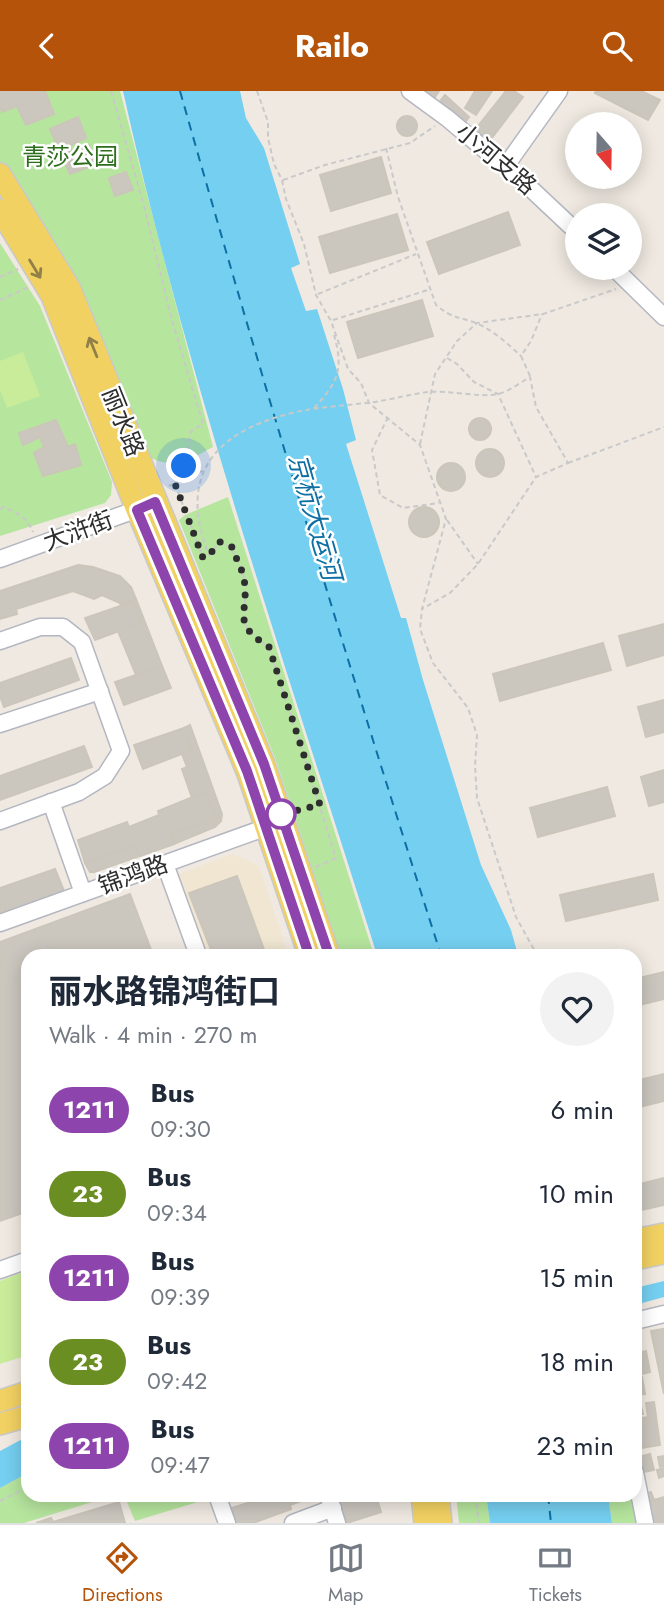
<!DOCTYPE html>
<html lang="en">
<head>
<meta charset="utf-8">
<style>
	body { margin:0; font-family:Jost,"Noto Sans SC",sans-serif; background:#f2f2f3; color:#1f2937; height:100vh; display:flex; flex-direction:column; font-size:26px; white-space:nowrap }
	* { box-sizing:border-box; margin:0 }
	p { font-size:23px; color:#747a83 }
	.icon { flex:none; width:38px; height:38px; fill:none; stroke:currentColor; stroke-width:2; stroke-linecap:round; stroke-linejoin:round }
	.map { position:relative; flex:1; overflow:hidden }
	.panel { position:absolute; left:21px; top:858px; width:621px; height:553px; display:flex; flex-direction:column; background:#fff; border-radius:21px; box-shadow:0 4px 18px #0003 }
	.panel>* { flex:none }
	.badge { padding:0 14px; border-radius:23px; font-size:24px; line-height:46px }
	.needle { width:46px; rotate:160deg }
	.controls { position:absolute; left:565px; top:21px; display:grid; gap:14px }
	.controls a { display:grid; place-items:center; width:77px; height:77px; border-radius:50%; background:#fff; box-shadow:0 4px 18px #0003; font-size:35px }
	.you { position:absolute; width:35px; height:35px; margin:-18px; border:5px solid #fff; border-radius:50%; background:#1a73e8; box-shadow:0 0 0 10px #1a73e833 }
	.map>.badge { position:absolute; translate:-50% -50%; box-shadow:0 0 0 4px #fff }
	.round { display:grid; place-items:center; flex:none; width:74px; height:74px; border-radius:37px; background:#f2f2f3 }
	.overview { display:flex; align-items:center; justify-content:space-between; height:119px; padding:0 28px }
	h1 { font-size:33px; font-weight:700; line-height:52px }
	ul { padding:0; list-style:none }
	li { display:flex; align-items:center; gap:21px; height:84px; padding:0 28px }
	li div { flex:1 }
	li b { display:block; font-size:26px }
	li em { font-style:normal }
	li .badge { min-width:77px; font-weight:700; text-align:center }
	header { display:flex; justify-content:space-between; align-items:center; height:91px; padding:0 28px; background:#b45309; color:#fff; font-size:32px; font-weight:700 }
	.tab-bar { display:flex; justify-content:space-around; align-items:center; height:98px; border-top:2px solid #e0e1e3; background:#fff; font-size:19px; color:#747a83 }
	.tab-bar a { display:grid; justify-items:center; gap:4px }
	.tab-bar .active { color:#b45309 }
	.map>svg:first-child { display:block }
</style>
</head>
<body>
<header><svg class="icon" aria-label="back" viewBox="0 0 24 24"><path d="M15 5l-7 7 7 7"/></svg>Railo<svg class="icon" aria-label="search" viewBox="0 0 24 24"><circle cx="10" cy="10" r="6"/><path d="M15 15l6 6"/></svg></header>
<div class="map">
<svg width="664" height="1432" viewBox="0 0 664 1432">
	<rect width="100%" height="100%" fill="#efe9e1"/>
	<polygon fill="#f0e6d1" points="233,763 259,775 288,864 207,864 176,784"/>
	<g fill="#b6e59e">
		<path d="M0,0H120L213,356C185,371 174,380 143,363L0,73Z"/>
		<polygon points="0,152 40,215 112,391 111,404 105,412 0,445"/>
		<polygon points="228,406 374,864 341,864 275,667 179,429 185,424"/>
		<polygon points="28,1382 28,1404 115,1404 24,1432 0,1432 0,1397"/>
		<polygon points="124,1404 210,1404 211,1407 135,1430"/>
		<polygon points="456,1404 486,1404 490,1432 459,1432"/>
		<polygon points="608,1404 635,1404 645,1432 612,1432"/>
	</g>
	<g fill="#c9ec9a">
		<polygon points="23,261 40,305 7,317 0,299 0,270"/>
		<polygon points="28,1179 28,1264 0,1273 0,1190"/>
	</g>
	<g fill="#75cff0">
		<path d="M123,0H240L246,27L264,57L300,173L291,177L306,220L317,218L343,298L356,349L346,353L401,527H406L423,589L481,774L511,839L518,864H377C287,578 188,293 123,0Z"/>
		<polygon points="664,1190 664,1206 635,1214 635,1197"/>
		<polygon points="28,1345 28,1382 0,1397 0,1360"/>
		<polygon points="486,1404 608,1404 612,1432 490,1432"/>
	</g>
	<g fill="none" stroke-linecap="round" stroke-linejoin="round">
		<g stroke="#0d6fa3" stroke-width="2" stroke-dasharray="9 7" stroke-linecap="butt">
			<path d="M180,0C262,289 349,578 441,864"/>
			<polyline points="548,1404 551,1432"/>
		</g>
	</g>
	<g fill="#cbc7bf" stroke="#cbc5ba" stroke-width="2">
		<polygon points="0,0 45,0 54,23 26,34 17,15 2,21 0,15"/>
		<polygon points="417,0 439,0 431,12"/>
		<polygon points="475,0 492,0 476,24 465,17"/>
		<polygon points="506,0 514,0 523,6 488,52 474,40"/>
		<polygon points="596,0 641,0 660,9 648,29 595,2"/>
		<polygon points="445,4 469,26 462,35 437,14"/>
		<circle cx="407" cy="35" r="10"/>
		<polygon points="78,26 86,47 69,55 72,60 89,54 97,73 70,83 50,38"/>
		<polygon points="381,66 391,102 331,120 320,84"/>
		<polygon points="126,81 133,99 115,105 109,87"/>
		<polygon points="508,121 520,154 439,183 427,151"/>
		<polygon points="397,123 408,159 330,182 319,146"/>
		<polygon points="422,209 433,245 358,267 347,231"/>
		<circle cx="480" cy="338" r="11"/>
		<polygon points="56,329 68,356 75,353 81,374 43,385 34,362 44,356 40,346 23,354 19,342"/>
		<circle cx="490" cy="372" r="14"/>
		<circle cx="451" cy="386" r="14"/>
		<circle cx="424" cy="431" r="15"/>
		<polygon points="78,474 93,476 120,485 131,496 136,508 121,515 120,512 102,504 94,508 73,500 16,518 17,523 0,528 0,500"/>
		<polygon points="136,508 162,575 136,584 118,540 141,532 132,511"/>
		<polygon points="132,511 141,532 95,549 85,527"/>
		<polygon points="664,533 664,564 627,575 619,545"/>
		<polygon points="603,552 611,579 500,610 493,583"/>
		<polygon points="71,567 79,589 4,616 0,605 0,592"/>
		<polygon points="162,575 171,597 124,614 115,591"/>
		<polygon points="664,609 664,641 646,646 638,616"/>
		<polygon points="190,634 222,723 221,730 215,736 174,753 171,743 216,727 205,701 192,707 182,678 187,676 182,663 192,659 184,637"/>
		<polygon points="184,637 192,659 143,678 134,654"/>
		<polygon points="84,655 92,676 0,709 0,685"/>
		<polygon points="664,679 664,711 649,715 641,686"/>
		<polygon points="607,696 615,725 538,746 530,717"/>
		<polygon points="205,701 216,727 171,743 174,753 140,765 135,754 85,772 78,749 127,731 129,736 159,724 158,720"/>
		<polygon points="135,754 140,765 94,781 90,781 85,772"/>
		<polygon points="55,778 64,800 0,822 0,797"/>
		<polygon points="653,783 658,809 566,830 560,804"/>
		<polygon points="237,785 266,864 213,864 189,802"/>
		<polygon points="130,803 153,864 28,864 28,1120 0,1130 0,851"/>
		<polygon points="664,881 664,908 635,915 635,888"/>
		<polygon points="664,983 664,1010 635,1017 635,990"/>
		<polygon points="664,1087 664,1114 641,1119 636,1094"/>
		<polygon points="663,1238 664,1244 664,1303 651,1240"/>
		<polygon points="646,1260 650,1281 638,1284 635,1263"/>
		<polygon points="642,1286 645,1303 638,1304 643,1323 635,1324 635,1287"/>
		<polygon points="654,1311 660,1354 635,1358 635,1328 648,1326 646,1312"/>
		<polygon points="650,1363 654,1379 638,1382 635,1367"/>
		<polygon points="664,1365 664,1375 660,1376 658,1366"/>
		<polygon points="664,1377 664,1385 659,1387 657,1379"/>
		<polygon points="651,1401 654,1409 664,1406 664,1432 649,1432 643,1404"/>
		<polygon points="272,1404 318,1404 290,1414 291,1418 253,1432 234,1432 229,1418"/>
		<polygon points="358,1404 376,1404 381,1421 347,1432 339,1411"/>
		<polygon points="119,1411 125,1432 36,1432 51,1427 53,1431"/>
	</g>
	<g fill="none" stroke-linecap="round" stroke-linejoin="round">
		<defs>
			<g id="minor">
				<polyline points="410,0 447,27 528,95 578,142"/>
				<polyline points="505,76 559,0"/>
				<polyline points="614,177 664,226"/>
				<polyline points="0,468 146,415"/>
				<polyline points="0,550 40,536 63,536 82,551 121,660 105,685 79,701 0,730"/>
				<polyline points="0,633 100,600"/>
				<polyline points="51,711 83,802"/>
				<polyline points="165,773 198,864"/>
				<polyline points="0,832 267,736"/>
				<polyline points="0,1179 28,1169"/>
				<polyline points="635,1230 664,1223"/>
				<polyline points="635,1381 645,1432"/>
				<polyline points="217,1404 227,1432"/>
				<polyline points="328,1404 337,1432"/>
				<polyline points="293,1432 333,1417"/>
			</g>
			<g id="major">
				<polyline points="0,83 70,198 264,673 329,864"/>
				<polyline points="0,119 52,205 137,419 247,680 309,864"/>
				<polyline points="635,1149 664,1143"/>
				<polyline points="635,1168 664,1162"/>
				<polyline points="0,1310 28,1301"/>
				<polyline points="0,1333 28,1325"/>
				<polyline points="422,1404 425,1432"/>
				<polyline points="438,1404 441,1432"/>
			</g>
		</defs>
		<use href="#minor" stroke="#b4b7c1" stroke-width="19"/>
		<use href="#major" stroke="#c9c9c9" stroke-width="24"/>
		<g stroke="#c9c9c9" stroke-width="2" stroke-dasharray="5 3.5" stroke-linecap="butt">
			<polyline points="111,0 144,115 171,226 203,333 191,340 182,389"/>
			<polyline points="257,0 268,31 268,47 274,73 282,89 286,108 304,153 316,204 331,230 348,278 361,292 369,312 420,354 446,428 422,518 420,538 433,572 468,617 477,644 475,675 477,707 516,826 537,864"/>
			<path d="M386,57L398,106L436,214C453,228 457,225 476,232C493,239 508,253 521,265"/>
			<polyline points="283,89 325,74 410,52 435,35"/>
			<polyline points="0,186 18,178"/>
			<polyline points="318,203 416,163"/>
			<polyline points="0,209 29,196"/>
			<polyline points="333,229 431,198"/>
			<polyline points="447,267 457,273 474,291 498,303 536,386"/>
			<polyline points="530,285 521,265 531,250 542,223"/>
			<path d="M314,317C338,291 344,279 334,244"/>
			<polyline points="388,326 372,359 380,404 403,417 439,412"/>
			<polyline points="420,353 435,283 457,250 477,232 543,223 616,198"/>
			<polyline points="568,372 664,336"/>
			<polyline points="175,393 203,467"/>
			<polyline points="169,395 203,380"/>
			<path d="M0,418L3,416C17,422 27,426 33,441"/>
			<polyline points="447,429 478,473"/>
			<path d="M316,776L336,767L269,556C229,531 250,523 244,488C242,477 235,466 231,456L220,451L209,464C177,385 214,341 292,322C316,316 341,315 366,312C387,310 408,303 429,301C448,299 481,307 498,303C508,301 521,291 530,286L536,316L568,372L536,386L478,473L450,502L422,518"/>
			<polyline points="475,1404 479,1432"/>
			<polyline points="0,1410 28,1396"/>
		</g>
		<use href="#minor" stroke="#fff" stroke-width="16"/>
		<use href="#major" stroke="#f2d163" stroke-width="21"/>
	</g>
	<defs><path id="oneway-shaft" d="M-6 0H5M1.5-3L5.5 0L1.5 3" fill="none" stroke-width="1.6" stroke-linecap="round" stroke-linejoin="round" transform="scale(1.75)"/></defs>
	<g stroke="#908048">
		<use href="#oneway-shaft" transform="translate(35 178) rotate(59)"/>
		<use href="#oneway-shaft" transform="translate(93 256) rotate(-112)"/>
	</g>
	<g fill="none" stroke-linecap="round" stroke-linejoin="round">
		<defs>
			<polyline id="line" points="309,864 247,680 137,419 155,411 264,673 329,864"/>
		</defs>
		<use href="#line" stroke="#fff" stroke-width="16"/>
		<use href="#line" stroke="#8e44ad" stroke-width="10"/>
		<path stroke="#2e2e2e" stroke-width="7" stroke-dasharray="0 12.6" d="M184,375L183,389L175,393L203,467L209,464L220,451L232,456C235,466 242,477 244,488C250,523 229,531 269,556L320,714L281,723"/>
	</g>
	<circle fill="#fff" stroke="#8e44ad" stroke-width="3.5" cx="281" cy="723" r="14"/>
	<g text-anchor="middle" stroke-width="5" stroke-linejoin="round" paint-order="stroke">
		<g font-size="24" fill="#2c6e1b" stroke="#fff">
			<text x="70" y="74">青莎公园</text>
		</g>
		<g font-size="24" fill="#2e2e2e" stroke="#fff">
			<text transform="translate(496 68) rotate(40)" y="8">小河支路</text>
			<text transform="translate(123 331) rotate(68)" y="8">丽水路</text>
			<text transform="translate(78 440) rotate(-20)" y="8">大浒街</text>
			<text transform="translate(133 784) rotate(-20)" y="8">锦鸿路</text>
		</g>
		<g font-size="26" font-style="italic" fill="#0d6fa3" stroke="#fff">
			<text transform="translate(315 426) rotate(74)" y="9">京杭大运河</text>
		</g>
	</g>
</svg>
<div class="controls">
<a><svg class="needle" viewBox="-14 -14 28 28"><path d="M0-13l5 13h-10z" fill="#e53935"/><path d="M0 13l5-13h-10z" fill="#747a83"/></svg></a>
<a><svg class="icon" aria-label="layers" viewBox="0 0 24 24"><path d="M12 4l9 5-9 5-9-5zM3 14l9 5 9-5"/></svg></a>
</div>
<div class="you" style="left:184px;top:375px"></div>
<section class="panel">
<div class="overview"><div><h1>丽水路锦鸿街口</h1><p>Walk · 4 min · 270 m</p></div><a class="round"><svg class="icon" aria-label="heart" viewBox="0 0 24 24"><path d="M12 20l-8-8c-3-5 5-10 8-4 3-6 11-1 8 4z"/></svg></a></div>
<ul>
<li><span class="badge" style="background:#8e44ad;color:#fff">1211</span><div><b>Bus</b><p>09:30</p></div><em>6 min</em></li>
<li><span class="badge" style="background:#6b8e23;color:#fff">23</span><div><b>Bus</b><p>09:34</p></div><em>10 min</em></li>
<li><span class="badge" style="background:#8e44ad;color:#fff">1211</span><div><b>Bus</b><p>09:39</p></div><em>15 min</em></li>
<li><span class="badge" style="background:#6b8e23;color:#fff">23</span><div><b>Bus</b><p>09:42</p></div><em>18 min</em></li>
<li><span class="badge" style="background:#8e44ad;color:#fff">1211</span><div><b>Bus</b><p>09:47</p></div><em>23 min</em></li>
</ul>
</section>
</div>
<nav class="tab-bar">
<a class="active"><svg class="icon" aria-label="directions" viewBox="0 0 24 24"><path d="M12 3l9 9-9 9-9-9zM9 14v-3h6M13 9l2 2-2 2"/></svg>Directions</a>
<a><svg class="icon" aria-label="map" viewBox="0 0 24 24"><path d="M3 6l6-2 6 2 6-2v14l-6 2-6-2-6 2zM9 4v14M15 6v14"/></svg>Map</a>
<a><svg class="icon" aria-label="tickets" viewBox="0 0 24 24"><path d="M3 7h18v10H3zM15 7v10"/></svg>Tickets</a>
</nav>
</body>
</html>
